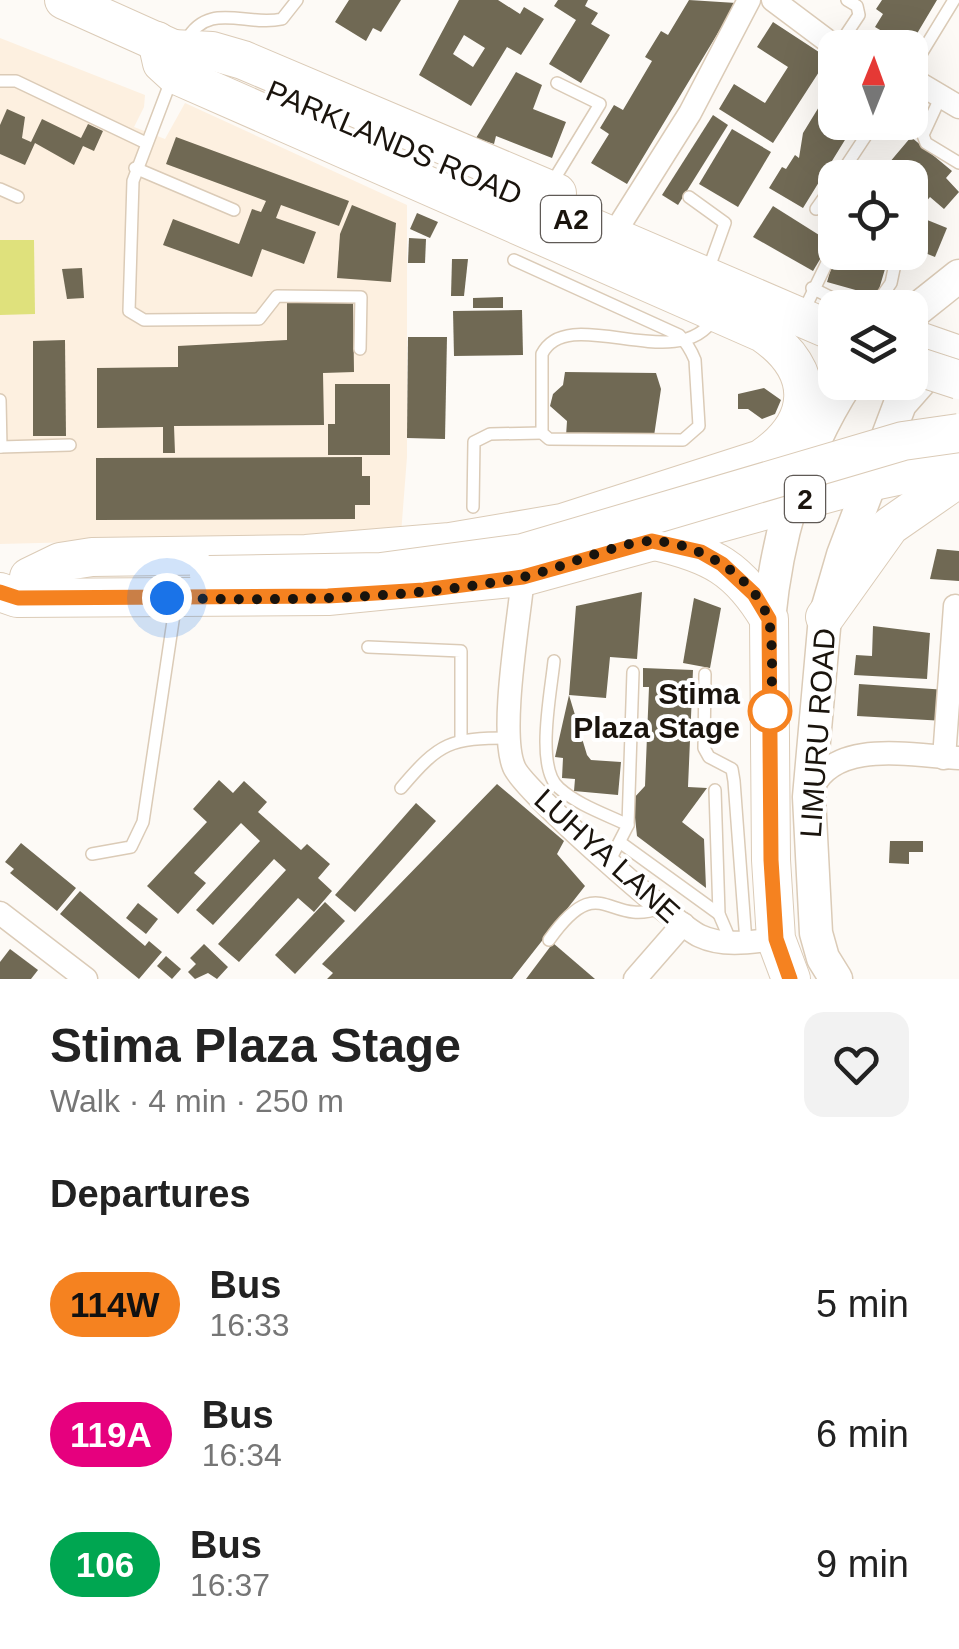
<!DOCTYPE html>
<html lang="en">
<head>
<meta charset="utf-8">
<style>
	body { margin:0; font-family:Helvetica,sans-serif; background:#f2f2f2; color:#222; height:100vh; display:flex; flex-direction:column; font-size:38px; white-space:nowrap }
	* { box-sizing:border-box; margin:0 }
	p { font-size:32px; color:#767676 }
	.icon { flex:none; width:55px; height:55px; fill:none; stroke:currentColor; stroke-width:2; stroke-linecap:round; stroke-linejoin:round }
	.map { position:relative; height:979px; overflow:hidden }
	.side { display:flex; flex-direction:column; background:#fff; flex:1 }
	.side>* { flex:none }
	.badge { padding:0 20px; border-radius:32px; font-size:35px; line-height:65px }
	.needle { width:65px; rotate:1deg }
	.fabs { position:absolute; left:818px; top:30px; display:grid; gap:20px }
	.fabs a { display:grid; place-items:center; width:110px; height:110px; border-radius:20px; background:#fff; box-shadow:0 10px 40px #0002; font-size:50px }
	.you { position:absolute; width:50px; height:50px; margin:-25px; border:8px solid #fff; border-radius:50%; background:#1a73e8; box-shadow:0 0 0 15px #1a73e833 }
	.map>.badge { position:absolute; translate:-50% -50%; box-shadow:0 0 0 5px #fff }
	h2 { padding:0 50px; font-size:38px; line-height:90px }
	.round { display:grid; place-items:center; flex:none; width:105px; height:105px; border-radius:20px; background:#f2f2f2 }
	.overview { display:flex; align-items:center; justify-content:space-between; height:170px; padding:0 50px }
	h1 { font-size:48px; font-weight:700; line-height:75px }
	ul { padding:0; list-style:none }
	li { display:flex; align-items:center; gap:30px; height:130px; padding:0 50px }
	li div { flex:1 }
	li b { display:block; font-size:38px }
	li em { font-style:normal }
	li .badge { min-width:110px; font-weight:700; text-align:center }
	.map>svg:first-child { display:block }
</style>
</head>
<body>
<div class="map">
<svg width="959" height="979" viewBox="0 0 959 979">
	<rect width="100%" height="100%" fill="#fdfaf6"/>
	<polygon fill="#fdf0e0" points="0,38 145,95 144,107 134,127 165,139 185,103 407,205 407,457 401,534 0,544"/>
	<polygon fill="#dfe17c" points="0,240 34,240 35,314 0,315"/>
	<g fill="#706954" fill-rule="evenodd">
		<polygon points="349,0 401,0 381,32 373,28 366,41 335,22"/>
		<path d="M459,0H498L520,14L524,7L544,19L521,55L507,47L471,106L419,75ZM464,35L485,48L473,67L453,54Z"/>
		<polygon points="558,0 588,0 585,6 598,13 591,24 610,35 581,83 549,64 576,20 554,6"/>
		<polygon points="689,0 736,3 627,184 591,163 609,134 600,128 614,105 623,110 652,61 645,57 661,31 668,35"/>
		<polygon points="882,0 937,0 909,47 875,27 883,14 876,9"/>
		<polygon points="773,22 828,58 773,143 719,109 734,84 765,103 788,67 757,47"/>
		<polygon points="516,72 542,85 533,109 566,122 552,158 496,136 494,144 476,138"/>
		<polygon points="835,89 835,122 856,122 803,208 769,188 782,167 786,169 795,155 799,158 803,133 825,97 832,101"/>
		<polygon points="7,109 25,117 22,138 31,142 42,119 81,138 88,124 103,131 94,151 83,146 74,165 35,143 25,165 0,154 0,125"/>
		<polygon points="713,115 728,125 678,205 662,195"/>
		<polygon points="732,129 771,152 738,207 699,184"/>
		<polygon points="176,137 349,201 339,226 281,205 276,218 316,232 304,264 262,249 252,277 163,245 173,219 239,244 252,209 261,212 266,201 166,164"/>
		<polygon points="911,137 952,171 946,178 959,192 944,209 930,197 924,204 910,193 910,178 901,178 889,163"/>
		<polygon points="352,205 396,223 391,282 337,278 340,234"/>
		<polygon points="773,206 827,240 828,246 813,271 753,237"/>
		<polygon points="417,213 438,222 430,238 410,229"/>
		<polygon points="910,213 947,228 935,257 910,247"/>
		<polygon points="409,238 426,239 425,263 408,263"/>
		<polygon points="845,253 877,262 875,267 885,269 877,296 827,282 835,255 844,258"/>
		<polygon points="452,259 468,259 464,296 451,296"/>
		<polygon points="82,268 84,298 67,299 62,269"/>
		<polygon points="503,297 503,308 473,308 473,298"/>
		<polygon points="353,300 354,372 323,373 324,425 174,426 175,453 163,453 163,427 97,428 97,368 178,367 178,346 287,340 287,301"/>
		<polygon points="522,310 523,355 454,356 453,311"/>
		<polygon points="408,337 447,337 445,439 407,438"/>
		<polygon points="65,340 66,436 33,436 33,341"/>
		<polygon points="565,372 656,373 661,389 654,436 566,436 567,421 550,406 553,394 563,385"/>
		<polygon points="335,384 390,384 390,455 328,455 328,424 335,424"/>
		<polygon points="764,388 781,400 775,414 762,419 748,409 738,409 738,394"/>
		<polygon points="362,457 362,476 370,476 370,505 355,505 355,519 96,520 96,458"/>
		<polygon points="937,549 959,551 959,581 930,579"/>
		<polygon points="642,592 637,659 610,657 606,698 569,695 576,606"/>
		<polygon points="694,598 721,608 710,668 683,663"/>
		<polygon points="873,626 930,633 927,679 854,675 856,655 872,656"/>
		<polygon points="643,668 693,670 688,787 707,788 682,822 704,839 706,888 637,836 633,799 645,786 649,687 643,687"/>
		<polygon points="859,684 947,690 945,721 857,716"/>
		<polygon points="569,695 587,755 591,760 621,762 618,795 574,791 575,779 562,778 563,758 555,757"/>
		<polygon points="219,780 233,793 244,781 267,802 258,812 301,850 307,844 330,864 318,878 332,891 314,912 298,898 239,962 218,944 286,870 274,859 213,925 196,910 260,841 241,823 194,873 206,883 178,914 147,886 207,822 193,809"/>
		<polygon points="497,784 564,841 557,854 585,886 512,979 327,979 333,973 322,964"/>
		<polygon points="416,803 436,821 355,912 335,895"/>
		<polygon points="890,841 923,841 923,852 909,852 909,864 889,863"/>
		<polygon points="21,843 76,888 57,911 10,873 14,869 5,862"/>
		<polygon points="80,891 145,946 149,941 162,952 139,979 60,914"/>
		<polygon points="325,902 345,921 295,974 275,955"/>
		<polygon points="138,903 158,919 146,934 126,918"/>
		<polygon points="553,943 595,979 526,979"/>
		<polygon points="204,944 228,967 217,979 208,973 195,979 188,972 196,964 190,958"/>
		<polygon points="10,949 38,970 31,979 0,979 0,962"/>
		<polygon points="166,956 181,969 172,979 157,966"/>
	</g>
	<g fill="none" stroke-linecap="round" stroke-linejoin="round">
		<defs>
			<g id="service">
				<path d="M186,41C208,0 246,27 282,19L297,0"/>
				<polyline points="837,48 859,15 857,6 847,0"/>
				<polyline points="910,72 954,0"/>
				<polyline points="172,78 133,181 129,311 144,320 259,319 277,296 361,297 360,349"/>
				<polyline points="0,81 16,81 146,143"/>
				<polyline points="941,96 923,135 926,143 959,163"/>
				<polyline points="135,168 234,210"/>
				<polyline points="838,178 875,122"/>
				<polyline points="550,186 600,104 557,83"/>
				<polyline points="0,189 18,197"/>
				<polyline points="689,197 725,223 711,262"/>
				<polyline points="816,209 835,182"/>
				<path d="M514,260L679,335C687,343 691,350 695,360L699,426L683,440L549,439L542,433V354C568,302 679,377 714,318"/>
				<polyline points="812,288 844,304 879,300 891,283 895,264 884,252"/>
				<polyline points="808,302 835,246"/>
				<polyline points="0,400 1,447"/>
				<polyline points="0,447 70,445"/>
				<polyline points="473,507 474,442 490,434 542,433"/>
				<polyline points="368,647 461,651 461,738"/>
				<path d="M554,661C551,692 535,768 559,788C578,805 605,814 628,825"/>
				<polyline points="705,674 704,748 709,757 732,769 734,781 746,942"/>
				<path d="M401,788C440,742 450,738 510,738"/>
				<polyline points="715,790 719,914 731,942"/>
				<polyline points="621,843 719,914"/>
				<polyline points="92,854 131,847 143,822 176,601"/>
				<polyline points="610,860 628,825 633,672"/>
				<path d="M549,940C601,867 607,928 660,908"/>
			</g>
			<g id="minor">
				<polyline points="773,0 837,48"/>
				<polyline points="910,78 959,107"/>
				<polyline points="622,221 690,113 749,0"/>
				<path d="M523,577C519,620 499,732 514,767C523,790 676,925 700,936C723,947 752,942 776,939"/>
				<polyline points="944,758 955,606"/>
				<path d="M812,789C835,738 913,756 959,758"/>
				<polyline points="0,913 86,979"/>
				<polyline points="635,979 683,924"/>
			</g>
			<g id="secondary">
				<polyline points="910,315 959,276"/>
				<path d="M769,619C777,536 801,453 847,382"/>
				<polyline points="836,979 823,958 816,933 809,797 825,617 843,555 900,404 944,354"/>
			</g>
			<g id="primary">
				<polyline points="64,0 180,52"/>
				<polyline points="173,49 212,51 243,60 557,193"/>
				<polyline points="521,197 835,332"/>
				<polyline points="910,338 959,355"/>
				<path d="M655,541C711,554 739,568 769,619L771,860L776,939L791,979"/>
				<path d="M29,577L60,562L92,557L306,554L450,542L562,523L761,459C816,422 818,371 763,333L174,74L162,63L157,41"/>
				<polyline points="0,592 17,598 328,596 523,577 869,482 959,463"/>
				<polyline points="825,617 890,526 959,478"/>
			</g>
		</defs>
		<use href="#service" stroke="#dbcbb7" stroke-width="14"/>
		<use href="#minor" stroke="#dbcbb7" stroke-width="25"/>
		<use href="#secondary" stroke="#dbcbb7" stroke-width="35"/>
		<use href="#primary" stroke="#dbcbb7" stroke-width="40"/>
		<use href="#service" stroke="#fff" stroke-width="11"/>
		<use href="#minor" stroke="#fff" stroke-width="22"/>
		<use href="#secondary" stroke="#fff" stroke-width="32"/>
		<use href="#primary" stroke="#fff" stroke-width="38"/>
		<defs>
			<g id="primary-bridge">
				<polyline points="910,364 959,380"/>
				<polyline points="209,575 381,572 523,553 903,441 959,433"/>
			</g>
		</defs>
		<use href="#primary-bridge" stroke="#dbcbb7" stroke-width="40" stroke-linecap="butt"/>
		<use href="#primary-bridge" stroke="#fff" stroke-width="38"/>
	</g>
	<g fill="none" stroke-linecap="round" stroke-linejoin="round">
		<defs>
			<polyline id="line" points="0,592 18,598 328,596 424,590 523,577 652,541 701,552 722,564 754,594 769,619 771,860 776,939 790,979"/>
		</defs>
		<use href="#line" stroke="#fff" stroke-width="22"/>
		<use href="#line" stroke="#f58220" stroke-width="15"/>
		<path stroke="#1a140d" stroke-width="10" stroke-dasharray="0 18" d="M167,598C283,601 408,600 523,577C558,570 622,540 654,541C698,543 753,575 768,618C774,634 772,703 770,711"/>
	</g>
	<circle fill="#fff" stroke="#f58220" stroke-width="5" cx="770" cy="711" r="20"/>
	<g text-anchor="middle" stroke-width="8" stroke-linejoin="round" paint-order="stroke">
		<g fill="#fff" stroke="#5f5a56" stroke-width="2.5">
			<rect x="541" y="196" width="60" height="46" rx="8"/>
			<rect x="785" y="476" width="40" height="46" rx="8"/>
		</g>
		<g font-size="28" font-weight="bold" fill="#1a140d">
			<text x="571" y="229">A2</text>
			<text x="805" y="509">2</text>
		</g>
		<g font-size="30" fill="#1a140d" stroke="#fff">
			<text transform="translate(394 143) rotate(23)" y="10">PARKLANDS ROAD</text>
			<text transform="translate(818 733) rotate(-86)" y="10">LIMURU ROAD</text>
			<text transform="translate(607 856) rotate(42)" y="10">LUHYA LANE</text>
		</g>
		<g font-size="30" font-weight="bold" fill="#1a140d" stroke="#fff" text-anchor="end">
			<text x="740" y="704">Stima<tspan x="740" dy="34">Plaza Stage</tspan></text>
		</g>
	</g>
</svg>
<div class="fabs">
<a><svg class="needle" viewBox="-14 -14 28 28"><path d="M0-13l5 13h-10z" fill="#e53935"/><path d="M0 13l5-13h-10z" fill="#767676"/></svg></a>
<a><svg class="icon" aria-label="locate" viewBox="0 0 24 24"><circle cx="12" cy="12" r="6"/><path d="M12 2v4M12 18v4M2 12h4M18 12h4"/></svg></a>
<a><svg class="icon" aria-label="layers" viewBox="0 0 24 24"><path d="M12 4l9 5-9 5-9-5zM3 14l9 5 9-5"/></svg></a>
</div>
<div class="you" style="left:167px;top:598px"></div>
</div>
<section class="side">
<div class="overview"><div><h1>Stima Plaza Stage</h1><p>Walk · 4 min · 250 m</p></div><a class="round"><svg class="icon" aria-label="heart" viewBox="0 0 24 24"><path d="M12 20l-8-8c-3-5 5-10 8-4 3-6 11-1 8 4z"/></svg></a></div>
<h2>Departures</h2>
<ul>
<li><span class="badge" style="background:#f58220;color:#111">114W</span><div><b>Bus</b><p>16:33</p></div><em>5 min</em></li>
<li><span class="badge" style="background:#e6007e;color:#fff">119A</span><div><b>Bus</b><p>16:34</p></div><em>6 min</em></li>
<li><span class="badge" style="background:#00a651;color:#fff">106</span><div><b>Bus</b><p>16:37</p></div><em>9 min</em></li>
</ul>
</section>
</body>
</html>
